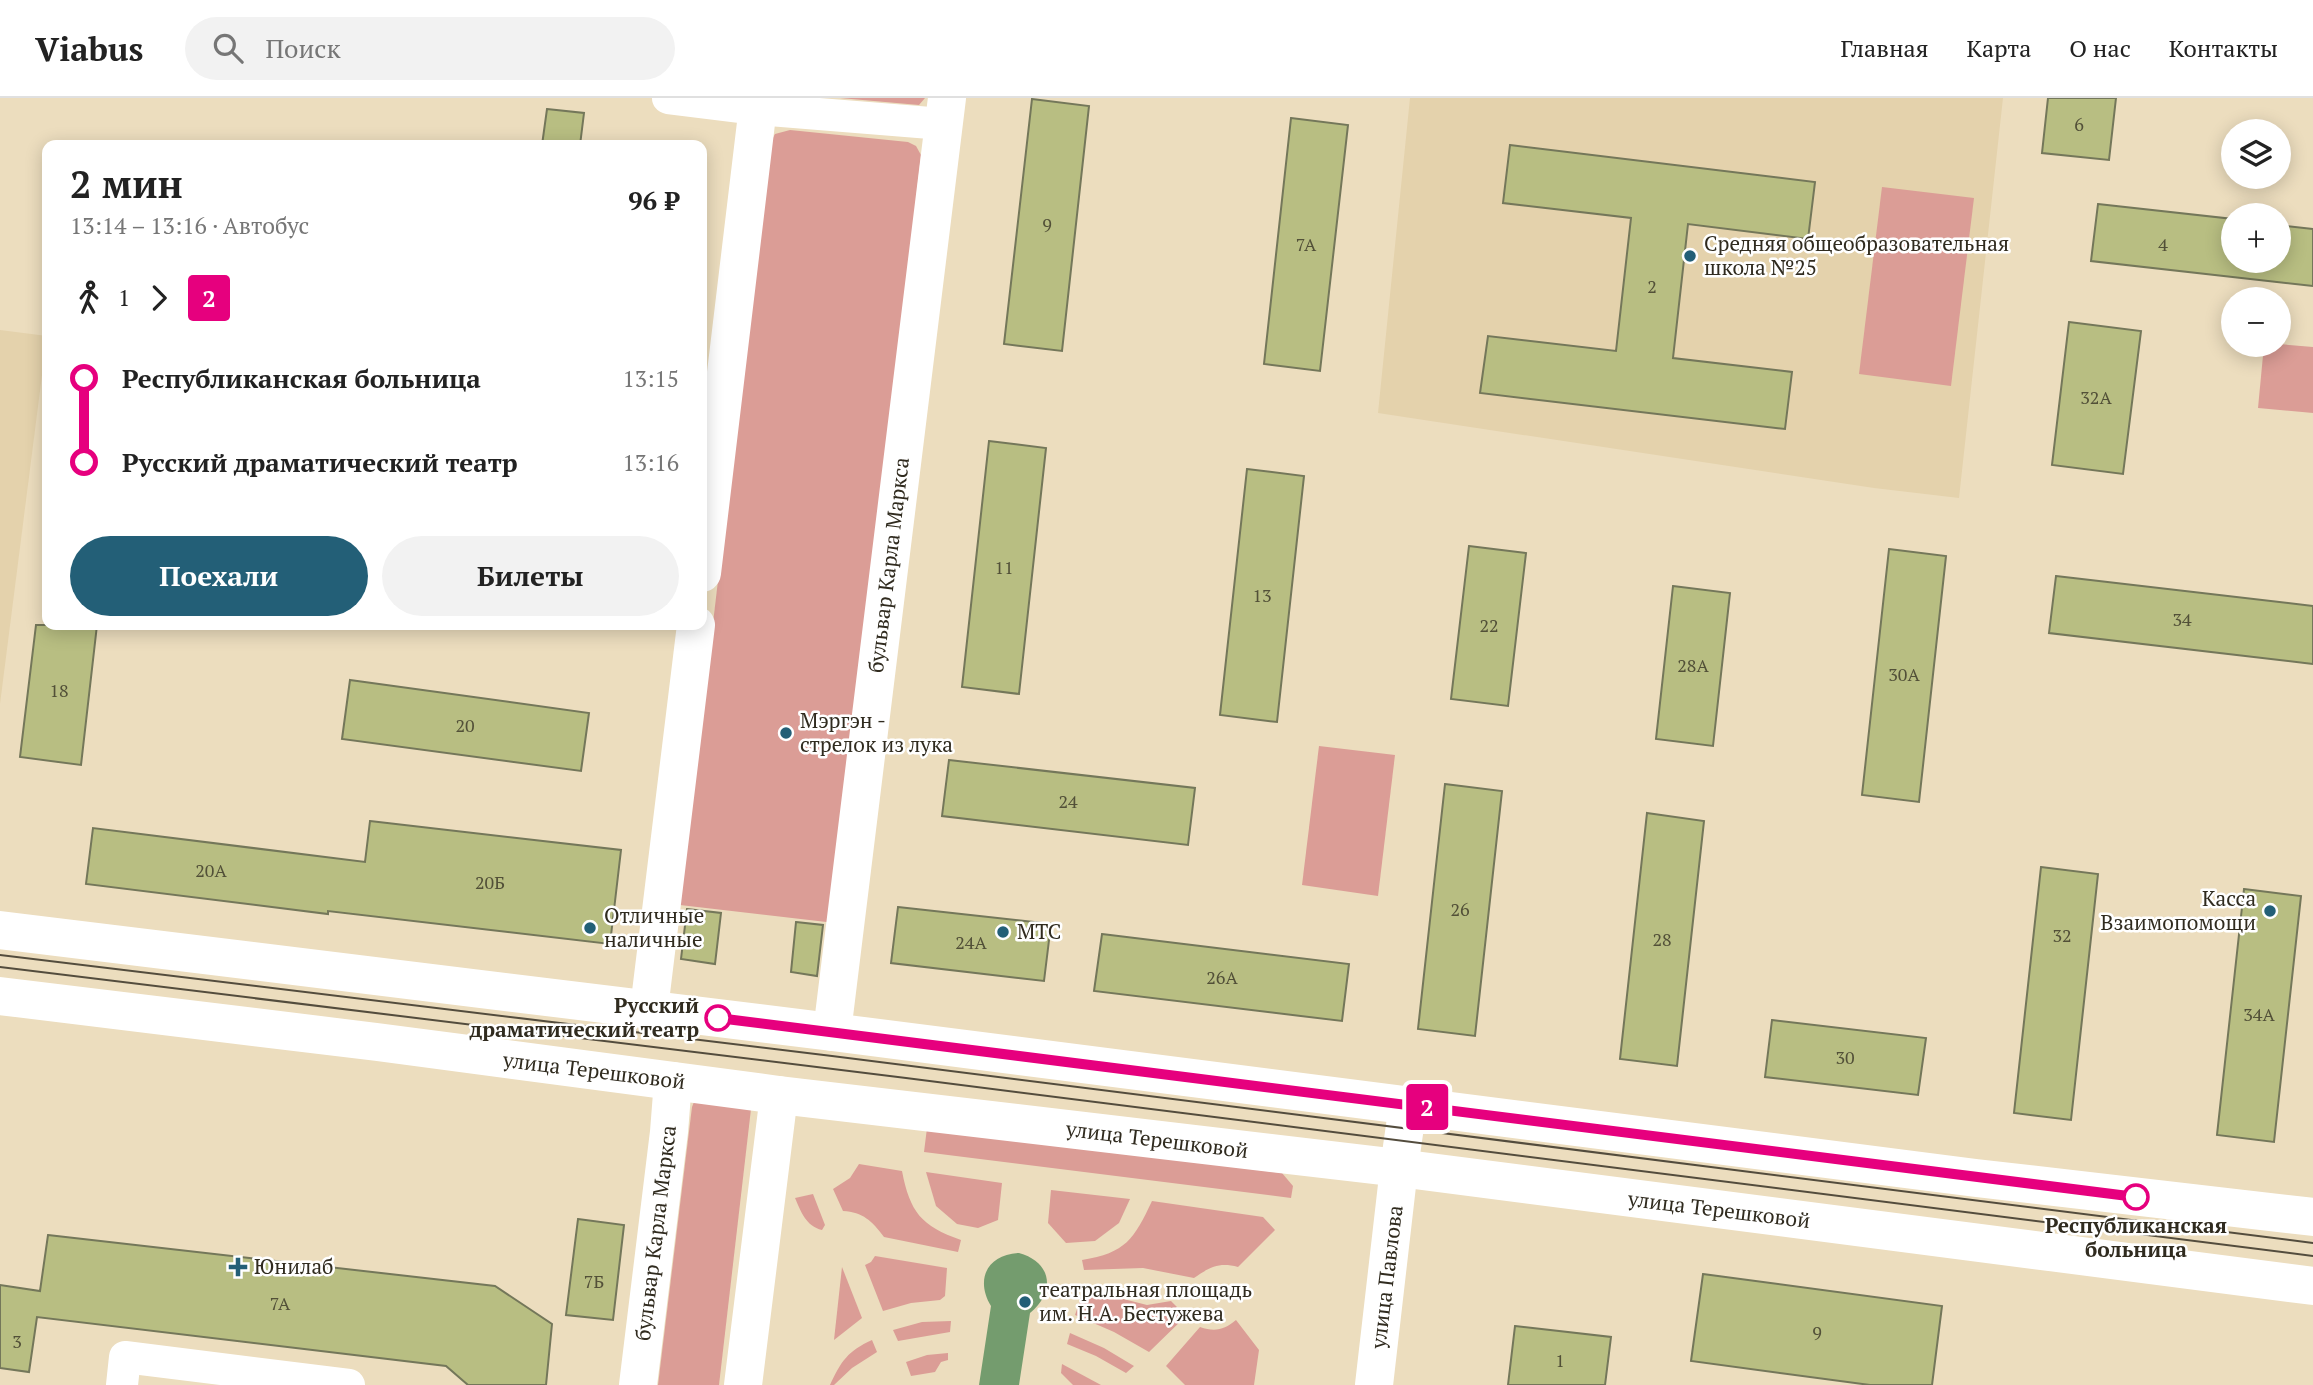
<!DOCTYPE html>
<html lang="ru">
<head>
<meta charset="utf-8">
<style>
	body { margin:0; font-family:"PT Serif",serif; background:#f2f2f2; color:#222; height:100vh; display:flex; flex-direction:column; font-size:26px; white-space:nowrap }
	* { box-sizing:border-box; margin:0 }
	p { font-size:23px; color:#767676 }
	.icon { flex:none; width:38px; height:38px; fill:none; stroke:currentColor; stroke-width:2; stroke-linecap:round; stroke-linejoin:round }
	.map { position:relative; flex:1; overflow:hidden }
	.side { position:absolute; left:42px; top:42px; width:665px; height:490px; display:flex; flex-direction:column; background:#fff; border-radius:14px; box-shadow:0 4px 18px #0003 }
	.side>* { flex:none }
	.badge { padding:0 14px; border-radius:5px; font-size:24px; line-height:46px }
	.controls { position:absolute; left:2221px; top:21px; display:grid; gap:14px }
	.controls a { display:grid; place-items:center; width:70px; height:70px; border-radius:50%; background:#fff; box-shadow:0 4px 18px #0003; font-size:35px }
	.map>.badge { position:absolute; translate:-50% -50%; box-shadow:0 0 0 4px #fff }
	.legs { display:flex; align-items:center; gap:10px; height:77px; padding:0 28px; font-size:23px }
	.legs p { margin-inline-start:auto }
	.head { display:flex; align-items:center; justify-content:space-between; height:119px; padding:0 28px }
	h1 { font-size:38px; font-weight:600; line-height:52px }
	.cta { display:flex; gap:14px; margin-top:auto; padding:14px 28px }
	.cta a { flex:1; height:80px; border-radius:42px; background:#235f77; color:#fff; font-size:28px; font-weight:600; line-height:80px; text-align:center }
	.cta a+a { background:#f2f2f2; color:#222 }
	ul { padding:0 28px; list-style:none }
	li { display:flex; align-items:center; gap:24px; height:84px; font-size:26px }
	li i { display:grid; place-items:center; width:10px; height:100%; margin:0 9px; background:currentColor }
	li i::after { content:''; width:18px; height:18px; margin:-9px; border:5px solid; border-radius:50%; background:#fff }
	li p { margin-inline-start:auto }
	li:first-child i { background:linear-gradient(#0000 50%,currentColor 0) }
	li:last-child i { background:linear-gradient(currentColor 50%,#0000 0) }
	header { display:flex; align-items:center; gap:42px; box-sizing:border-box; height:98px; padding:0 35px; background:#fff; border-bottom:2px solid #e0e0e0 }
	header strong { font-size:33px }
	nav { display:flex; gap:38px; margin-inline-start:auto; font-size:24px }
	.search { width:490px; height:63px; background:#f2f2f2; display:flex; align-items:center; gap:18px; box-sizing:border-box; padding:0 24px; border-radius:38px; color:#767676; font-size:26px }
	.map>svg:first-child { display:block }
</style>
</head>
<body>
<header>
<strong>Viabus</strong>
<div class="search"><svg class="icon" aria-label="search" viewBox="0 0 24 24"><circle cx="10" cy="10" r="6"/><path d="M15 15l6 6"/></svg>Поиск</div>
<nav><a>Главная</a><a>Карта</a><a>О нас</a><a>Контакты</a></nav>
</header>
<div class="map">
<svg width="2313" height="1287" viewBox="0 0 2313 1287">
	<rect width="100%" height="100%" fill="#ecddbe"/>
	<g fill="#e4d2ac">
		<polygon points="1410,0 2003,0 1959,400 1874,390 1378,315"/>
		<polygon points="0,232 47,238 0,606"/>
	</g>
	<g fill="#db9d96">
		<polygon points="840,0 925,0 919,7"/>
		<polygon points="790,32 908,44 916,48 921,57 835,825 680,807 769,47 775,36"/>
		<polygon points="1882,89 1974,100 1951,288 1859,276"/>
		<polygon points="2278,246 2313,249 2313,315 2258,310 2264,247"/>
		<polygon points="1319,648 1395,657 1378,798 1302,787"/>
		<polygon points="694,1004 751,1011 719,1287 658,1287 692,1009"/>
		<polygon points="927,1030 1282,1075 1293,1088 1291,1100 924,1054"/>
		<path d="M859,1066L902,1073C910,1114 921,1128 961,1142L958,1154L884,1139C872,1123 863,1114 843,1113L833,1091L850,1080Z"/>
		<polygon points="926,1074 1002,1085 998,1122 978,1130 957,1126 936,1108"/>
		<polygon points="1051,1092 1130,1101 1119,1125 1095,1143 1066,1145 1048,1125"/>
		<path d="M813,1096L825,1127L822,1132C806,1128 801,1114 795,1100Z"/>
		<path d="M1152,1103L1263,1119L1275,1132L1238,1169C1219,1164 1210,1169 1194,1180L1143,1170L1084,1172L1082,1162C1126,1155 1134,1141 1152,1103Z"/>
		<polygon points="875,1158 947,1170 945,1198 940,1202 911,1205 883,1213 865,1167 871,1164"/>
		<polygon points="842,1169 862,1220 834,1242"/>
		<polygon points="1084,1191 1147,1207 1171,1203 1186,1218 1149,1254 1114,1234 1075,1217"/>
		<path d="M1236,1222L1259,1252L1254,1287H1185L1166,1268L1200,1229C1215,1234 1224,1232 1236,1222Z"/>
		<polygon points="951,1223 950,1234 898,1243 893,1232 922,1224"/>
		<polygon points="1070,1235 1104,1250 1134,1268 1126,1275 1096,1258 1067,1246"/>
		<path d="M872,1242L877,1254L852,1270L834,1287H830C841,1263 848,1253 872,1242Z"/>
		<polygon points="948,1255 948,1262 941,1264 935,1274 911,1278 906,1264 927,1257"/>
		<polygon points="1062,1266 1101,1287 1073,1287 1061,1275"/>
	</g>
	<path fill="#749c6e" d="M1019,1155C1052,1164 1056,1194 1030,1215L1019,1287H979L991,1208C975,1181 987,1157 1019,1155Z"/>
	<g fill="#b8be82" stroke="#74775a" stroke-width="2">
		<polygon points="2048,0 2116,0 2109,62 2042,55"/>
		<polygon points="1032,1 1089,8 1062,253 1004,246"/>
		<polygon points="547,11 584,15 580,47 542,47"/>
		<polygon points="1291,20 1348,27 1320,273 1264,266"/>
		<polygon points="1510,47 1815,84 1808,141 1688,126 1673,260 1792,274 1785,331 1480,295 1488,238 1616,253 1631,120 1503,105"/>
		<polygon points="2098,106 2233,121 2233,163 2278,163 2278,127 2313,131 2313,188 2091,163"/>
		<polygon points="2069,224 2141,233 2123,376 2052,367"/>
		<polygon points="989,343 1046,350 1019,596 962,589"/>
		<polygon points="1247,371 1304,378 1277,624 1220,617"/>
		<polygon points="1469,448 1526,455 1508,608 1451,601"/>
		<polygon points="1889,451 1946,458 1919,704 1862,697"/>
		<polygon points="2056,478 2313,508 2313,566 2049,535"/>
		<polygon points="1673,488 1730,495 1713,648 1656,641"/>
		<polygon points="36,527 97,527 81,667 20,659"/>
		<polygon points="350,582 589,615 581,673 342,641"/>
		<polygon points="949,662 1195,690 1188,747 942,718"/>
		<polygon points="1445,686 1502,693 1475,938 1418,931"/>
		<polygon points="1647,715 1704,723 1677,968 1620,961"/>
		<polygon points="370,723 621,752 610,846 328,813 328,816 86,786 93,730 365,764"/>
		<polygon points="2041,769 2098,776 2071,1022 2014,1015"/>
		<polygon points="2244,791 2301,798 2274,1044 2217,1037"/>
		<polygon points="898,809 1051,826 1044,883 891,865"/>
		<polygon points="687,811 721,815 715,866 681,861"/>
		<polygon points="796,824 823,827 817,878 791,874"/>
		<polygon points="1102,836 1349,866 1342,923 1094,893"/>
		<polygon points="1772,922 1926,940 1918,997 1765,979"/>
		<polygon points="578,1121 624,1127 613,1222 566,1217"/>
		<polygon points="48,1137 495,1188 552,1226 546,1287 468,1287 446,1268 37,1219 29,1274 0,1270 0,1187 40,1193"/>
		<polygon points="1703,1176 1942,1208 1932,1287 1870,1287 1691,1263"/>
		<polygon points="1515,1228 1611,1239 1605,1287 1508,1287"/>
	</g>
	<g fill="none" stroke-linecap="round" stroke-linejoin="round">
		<g stroke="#fff" stroke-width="32">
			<polyline points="668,0 757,11 943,26"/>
			<polyline points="122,1287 125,1259 349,1287"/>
		</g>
		<g stroke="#fff" stroke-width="38">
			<polyline points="702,475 759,0"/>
			<polyline points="649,911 696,527"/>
			<polyline points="832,934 947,0"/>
			<polyline points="638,1287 669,1034 673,983"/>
			<polyline points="743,1287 779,997"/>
			<polyline points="1374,1287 1399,1070"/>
		</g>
		<g stroke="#fff" stroke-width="38">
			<polyline points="0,832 832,934 1976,1080 2313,1119"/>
			<polyline points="0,898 377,944 779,997 1399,1070 2313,1188"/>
			<polyline points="1399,1070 1408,1007"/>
		</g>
		<g stroke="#534c3d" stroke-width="2">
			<polyline points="0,857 832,958 2313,1145"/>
			<polyline points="0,869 906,980 2313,1158"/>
		</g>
	</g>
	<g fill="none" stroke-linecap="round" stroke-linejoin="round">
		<defs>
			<polyline id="line-1" points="718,920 2136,1099"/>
		</defs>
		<use href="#line-1" stroke="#fff" stroke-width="16"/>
		<use href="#line-1" stroke="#e6007e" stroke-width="10"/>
	</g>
	<g fill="#235f77" stroke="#fff" stroke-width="2.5">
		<circle cx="1690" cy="158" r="7"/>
		<circle cx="786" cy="635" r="7"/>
		<circle cx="2270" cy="813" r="7"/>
		<circle cx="590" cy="830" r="7"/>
		<circle cx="1003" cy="834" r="7"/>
		<path d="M234.5 1158.5h7v7h7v7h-7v7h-7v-7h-7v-7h7z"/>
		<circle cx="1025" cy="1204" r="7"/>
	</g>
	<g fill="#fff" stroke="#e6007e" stroke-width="3.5">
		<circle cx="718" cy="920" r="12"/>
		<circle cx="2136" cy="1099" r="12"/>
	</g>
	<g text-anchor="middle" stroke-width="5" stroke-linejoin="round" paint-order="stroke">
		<g font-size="18" fill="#525038">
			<text x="2079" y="33">6</text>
			<text x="1047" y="133">9</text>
			<text x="1306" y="153">7А</text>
			<text x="2163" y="153">4</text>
			<text x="1652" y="195">2</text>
			<text x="2096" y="306">32А</text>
			<text x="1004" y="476">11</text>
			<text x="1262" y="504">13</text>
			<text x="2182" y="528">34</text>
			<text x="1489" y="534">22</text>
			<text x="1693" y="574">28А</text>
			<text x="1904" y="583">30А</text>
			<text x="59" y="599">18</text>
			<text x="465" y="634">20</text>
			<text x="1068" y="710">24</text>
			<text x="211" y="779">20А</text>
			<text x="490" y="791">20Б</text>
			<text x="1460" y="818">26</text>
			<text x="2062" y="844">32</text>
			<text x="1662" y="848">28</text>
			<text x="971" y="851">24А</text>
			<text x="1222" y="886">26А</text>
			<text x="2259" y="923">34А</text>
			<text x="1845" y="966">30</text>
			<text x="594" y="1190">7Б</text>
			<text x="280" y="1212">7А</text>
			<text x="1817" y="1241">9</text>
			<text x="17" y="1250">3</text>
			<text x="1560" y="1269">1</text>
		</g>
		<g font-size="21" fill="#302b1f" stroke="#fff" text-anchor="start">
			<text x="1704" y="153">Средняя общеобразовательная<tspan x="1704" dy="24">школа №25</tspan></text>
			<text x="800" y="630">Мэргэн -<tspan x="800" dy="24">стрелок из лука</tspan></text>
			<text x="2256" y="808" text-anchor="end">Касса<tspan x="2256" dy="24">Взаимопомощи</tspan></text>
			<text x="604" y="825">Отличные<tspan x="604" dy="24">наличные</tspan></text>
			<text x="1017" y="841">МТС</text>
			<text x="254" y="1176">Юнилаб</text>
			<text x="1039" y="1199">театральная площадь<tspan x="1039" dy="24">им. Н.А. Бестужева</tspan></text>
		</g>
		<g font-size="21" fill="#302b1f" stroke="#fff">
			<text transform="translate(889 467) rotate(-83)" y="7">бульвар Карла Маркса</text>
			<text transform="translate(594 973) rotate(7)" y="7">улица Терешковой</text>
			<text transform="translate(1157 1042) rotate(7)" y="7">улица Терешковой</text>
			<text transform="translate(1719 1112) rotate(7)" y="7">улица Терешковой</text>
			<text transform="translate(656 1135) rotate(-83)" y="7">бульвар Карла Маркса</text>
			<text transform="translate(1387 1179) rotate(-83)" y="7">улица Павлова</text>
		</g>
		<g font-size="21" font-weight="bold" fill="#302b1f" stroke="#fff" text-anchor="end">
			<text x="699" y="915">Русский<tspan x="699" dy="24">драматический театр</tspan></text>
			<text x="2136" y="1135" text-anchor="middle">Республиканская<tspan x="2136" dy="24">больница</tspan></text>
		</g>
	</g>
</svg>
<div class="controls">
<a><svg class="icon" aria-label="layers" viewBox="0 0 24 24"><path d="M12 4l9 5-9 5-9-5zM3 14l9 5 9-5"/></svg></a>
<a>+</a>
<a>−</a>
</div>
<b class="badge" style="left:1427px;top:1009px;background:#e6007e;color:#fff">2</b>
<section class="side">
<div class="head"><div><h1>2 мин</h1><p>13:14 – 13:16 · Автобус</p></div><b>96 ₽</b></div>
<div class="legs"><svg class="icon" aria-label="walk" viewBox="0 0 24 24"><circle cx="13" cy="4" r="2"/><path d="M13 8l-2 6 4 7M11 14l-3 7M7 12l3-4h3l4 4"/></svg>1<svg class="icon" aria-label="forward" viewBox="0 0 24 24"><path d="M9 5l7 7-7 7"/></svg><b class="badge" style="background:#e6007e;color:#fff">2</b></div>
<ul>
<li><i style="color:#e6007e"></i><b>Республиканская больница</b><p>13:15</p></li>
<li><i style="color:#e6007e"></i><b>Русский драматический театр</b><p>13:16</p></li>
</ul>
<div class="cta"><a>Поехали</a><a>Билеты</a></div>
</section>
</div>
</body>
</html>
